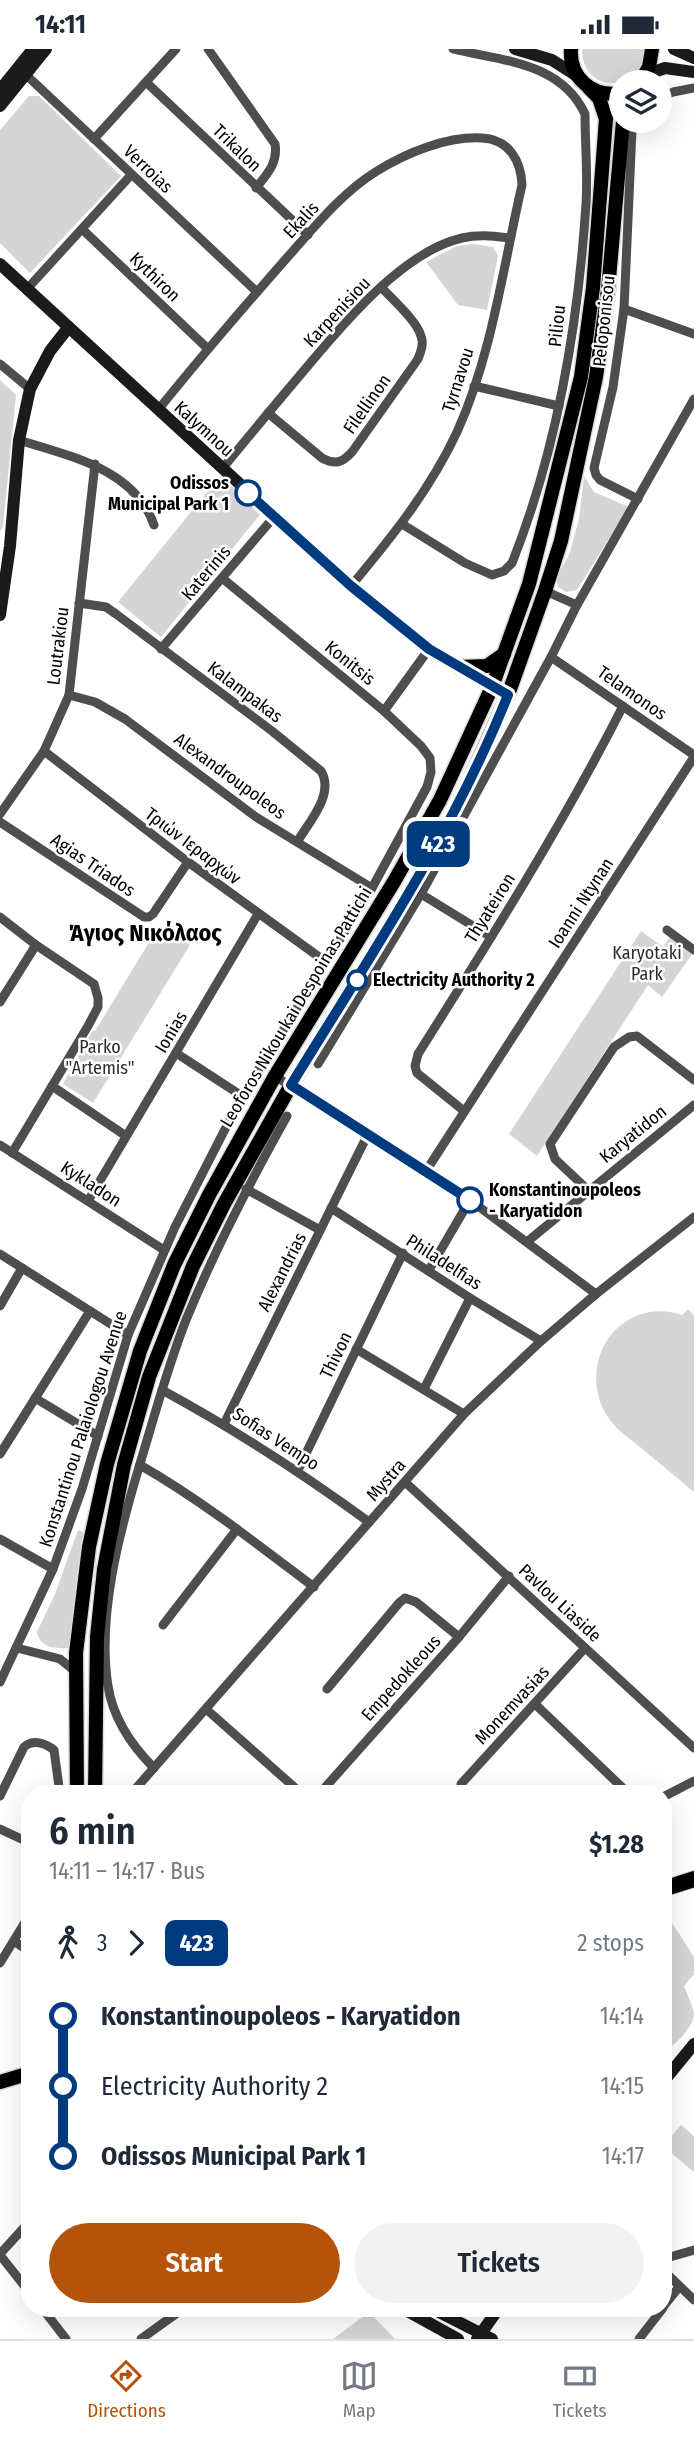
<!DOCTYPE html>
<html lang="en">
<head>
<meta charset="utf-8">
<style>
	body { margin:0; font-family:"Fira Sans Condensed",sans-serif; background:#f2f2f3; color:#1f2937; height:100vh; display:flex; flex-direction:column; font-size:26px; white-space:nowrap }
	* { box-sizing:border-box; margin:0 }
	p { font-size:23px; color:#747a83 }
	.icon { flex:none; width:38px; height:38px; fill:none; stroke:currentColor; stroke-width:2; stroke-linecap:round; stroke-linejoin:round }
	.map { position:relative; flex:1; overflow:hidden }
	.details { position:absolute; left:21px; top:1736px; width:651px; height:532px; display:flex; flex-direction:column; background:#fff; border-radius:28px; box-shadow:0 7px 28px #0002 }
	.details>* { flex:none }
	.badge { padding:0 14px; border-radius:10px; font-size:24px; line-height:46px }
	.buttons { position:absolute; left:609px; top:21px; display:grid; gap:14px }
	.buttons a { display:grid; place-items:center; width:63px; height:63px; border-radius:50%; background:#fff; box-shadow:0 7px 28px #0002; font-size:35px }
	.map>.badge { position:absolute; translate:-50% -50%; box-shadow:0 0 0 4px #fff }
	.legs { display:flex; align-items:center; gap:10px; height:77px; padding:0 28px; font-size:23px }
	.legs p { margin-inline-start:auto }
	.overview { display:flex; align-items:center; justify-content:space-between; height:119px; padding:0 28px }
	h1 { font-size:38px; font-weight:600; line-height:52px }
	.action { display:flex; gap:14px; margin-top:auto; padding:14px 28px }
	.action a { flex:1; height:80px; border-radius:42px; background:#b45309; color:#fff; font-size:28px; font-weight:600; line-height:80px; text-align:center }
	.action a+a { background:#f2f2f3; color:#1f2937 }
	ul { padding:0 28px; list-style:none }
	li { display:flex; align-items:center; gap:24px; height:70px; font-size:26px }
	li i { display:grid; place-items:center; width:10px; height:100%; margin:0 9px; background:currentColor }
	li i::after { content:''; width:18px; height:18px; margin:-9px; border:5px solid; border-radius:50%; background:#fff }
	li p { margin-inline-start:auto }
	li:first-child i { background:linear-gradient(#0000 50%,currentColor 0) }
	li:last-child i { background:linear-gradient(currentColor 50%,#0000 0) }
	.status { display:flex; justify-content:space-between; align-items:center; height:49px; padding:0 35px; background:#fff; direction:ltr }
	.status svg { height:19px; fill:currentColor }
	.menu { display:flex; justify-content:space-around; align-items:center; height:98px; border-top:2px solid #e0e1e3; background:#fff; font-size:19px; color:#747a83 }
	.menu a { display:grid; justify-items:center; gap:4px }
	.menu .current { color:#b45309 }
	.map>svg:first-child { display:block }
</style>
</head>
<body>
<div class="status"><b>14:11</b><svg viewBox="0 0 49 12"><path d="M0 12V9h3v3zM5 12V6h3v6zM10 12V3h3v9zM15 12V0h3v12zM26 1h20v11H26zM47 4h2v5h-2z"/></svg></div>
<div class="map">
<svg width="694" height="2290" viewBox="0 0 694 2290">
	<rect width="100%" height="100%" fill="#fff"/>
	<g fill="#d5d5d5">
		<path d="M582,0H646C642,46 582,46 582,0Z"/>
		<polygon points="29,47 39,47 121,127 30,224 0,194 0,81"/>
		<polygon points="473,195 493,198 498,207 487,261 458,256 426,213 457,197"/>
		<polygon points="0,331 16,346 3,478 0,482"/>
		<polygon points="220,427 262,463 161,588 118,553"/>
		<polygon points="584,427 594,443 629,458 577,541 566,543 558,538 556,528 569,506 579,470"/>
		<polygon points="159,877 190,896 93,1054 63,1035 93,981 95,982"/>
		<polygon points="641,882 663,898 670,888 692,905 662,948 648,936 537,1107 509,1085"/>
		<path d="M688,1260L694,1266V1443C676,1428 658,1413 640,1398C632,1391 622,1385 615,1377C588,1349 590,1300 621,1276C639,1262 661,1259 682,1266Z"/>
		<path d="M78,1481L90,1486L70,1599C56,1600 40,1599 37,1583L55,1545Z"/>
		<path d="M663,1860L694,1908V1925L684,1937C687,1945 692,1955 694,1964C694,1979 674,1996 663,2004Z"/>
		<polygon points="681,2076 694,2087 694,2123 663,2097"/>
		<polygon points="369,2263 395,2290 333,2290"/>
	</g>
	<g fill="none" stroke-linecap="round" stroke-linejoin="round">
		<defs>
			<g id="primary">
				<path d="M571,0C569,29 593,49 621,44"/>
				<polyline points="640,33 649,18 652,0"/>
				<polyline points="459,618 487,617 504,605"/>
				<polyline points="77,1745 76,1604 89,1498 107,1415 140,1302 174,1216 209,1146 275,1027 395,831 440,751 492,638 529,535 581,328 593,239 606,70 599,49 589,39"/>
				<polyline points="95,1745 97,1588 104,1520 124,1416 149,1328 193,1217 224,1155 291,1036 413,840 457,759 508,646 545,542 561,492 596,328 608,241 623,72"/>
				<polyline points="0,2033 30,2024"/>
			</g>
			<polyline id="highway" points="663,1840 694,1830"/>
		</defs>
		<use href="#primary" stroke="#dbdbdb" stroke-width="17"/>
		<use href="#highway" stroke="#dbdbdb" stroke-width="18"/>
		<g stroke="#4e4e4e" stroke-width="9">
			<path d="M208,0L275,95C278,114 268,124 256,139"/>
			<polyline points="22,22 257,243"/>
			<polyline points="146,33 308,186"/>
			<polyline points="660,49 673,43 694,39"/>
			<polyline points="637,72 632,81 624,260 613,338 594,419 596,426 600,431 638,450"/>
			<polyline points="94,90 176,0"/>
			<polyline points="82,180 207,299"/>
			<polyline points="27,240 131,126"/>
			<polyline points="624,260 694,285"/>
			<polyline points="0,315 30,340"/>
			<polyline points="474,337 559,357"/>
			<path d="M158,361C199,310 242,260 285,211C313,180 341,144 377,122C406,104 447,87 482,89C509,90 521,112 522,136C503,218 492,306 457,383C430,441 391,489 351,537"/>
			<path d="M268,364L322,409C335,416 342,414 352,403L418,310C421,302 424,295 421,287C417,272 392,250 381,238"/>
			<path d="M19,391C69,407 135,420 154,476"/>
			<path d="M222,420C248,388 274,357 301,325C340,279 401,203 462,189C479,185 493,187 510,189"/>
			<path d="M402,475L465,514L492,526L504,522L512,514C557,401 578,277 586,155C588,125 585,95 585,65C561,13 502,12 453,0"/>
			<polyline points="545,542 577,556"/>
			<path d="M79,554L106,558L116,565L272,682L321,722C335,745 309,773 297,793"/>
			<polyline points="161,600 274,468"/>
			<polyline points="551,608 694,706"/>
			<polyline points="69,646 95,653 125,670 256,768 372,839"/>
			<polyline points="384,662 429,600"/>
			<polyline points="44,702 188,813 326,913"/>
			<polyline points="0,765 44,702 69,646 95,415"/>
			<polyline points="0,773 144,868 149,868 153,865 188,813"/>
			<polyline points="421,845 491,888"/>
			<polyline points="0,868 36,896 94,935 98,949 98,958 88,977 12,1104"/>
			<polyline points="667,881 694,901"/>
			<polyline points="0,953 36,896"/>
			<polyline points="176,1004 242,1047"/>
			<polyline points="318,1015 421,845 551,608 577,556 694,350"/>
			<polyline points="275,1027 470,1151 596,1245"/>
			<polyline points="52,1037 126,1087"/>
			<path d="M464,1062L417,1024L415,1017L418,1005C490,891 562,777 623,657"/>
			<polyline points="0,1096 164,1201"/>
			<polyline points="426,1122 694,708"/>
			<polyline points="246,1140 320,1181"/>
			<polyline points="589,1142 555,1110 550,1095 614,998 629,988 637,987 694,1031"/>
			<polyline points="88,1152 258,865"/>
			<polyline points="331,1159 470,1249 541,1292"/>
			<polyline points="528,1192 694,1056"/>
			<polyline points="0,1205 128,1286"/>
			<polyline points="429,1221 470,1151"/>
			<polyline points="0,1257 22,1219"/>
			<polyline points="356,1300 464,1365"/>
			<polyline points="424,1340 470,1249"/>
			<path d="M162,1341C234,1380 302,1424 369,1473"/>
			<polyline points="35,1349 98,1387"/>
			<polyline points="224,1375 368,1085"/>
			<polyline points="0,1405 90,1262"/>
			<path d="M140,1416C201,1451 257,1495 314,1538"/>
			<polyline points="298,1421 403,1204"/>
			<polyline points="405,1433 694,1699"/>
			<polyline points="0,1490 53,1520"/>
			<polyline points="163,1576 237,1480"/>
			<polyline points="17,1599 60,1610 76,1623"/>
			<polyline points="0,1633 53,1520 82,1440 128,1286 175,1178 242,1047 372,839 427,738 431,723 430,709 421,697 384,662 222,529"/>
			<polyline points="327,1640 399,1554 405,1549 416,1553 459,1588"/>
			<polyline points="535,1655 629,1745"/>
			<polyline points="206,1660 302,1745"/>
			<path d="M154,1719C132,1697 113,1669 108,1637C97,1567 119,1485 139,1418C154,1369 167,1319 186,1271C215,1200 250,1133 287,1067"/>
			<polyline points="461,1735 585,1599"/>
			<polyline points="131,1745 464,1365 541,1292 596,1245 694,1168"/>
			<polyline points="311,1745 321,1743 459,1588 509,1527"/>
			<path d="M0,1747L24,1698C33,1690 45,1694 54,1701L60,1745"/>
			<polyline points="663,1748 694,1732"/>
			<polyline points="0,1780 30,1794"/>
			<polyline points="14,1892 30,1903"/>
			<polyline points="0,1914 30,1865"/>
			<polyline points="0,2205 30,2172"/>
			<polyline points="0,2206 30,2244"/>
			<polyline points="663,2210 694,2201"/>
			<polyline points="663,2221 694,2251"/>
			<polyline points="663,2258 679,2238"/>
			<polyline points="42,2259 66,2290"/>
			<polyline points="141,2290 184,2259"/>
			<polyline points="639,2290 663,2259"/>
		</g>
		<g stroke="#1b1b1b" stroke-width="12">
			<polyline points="515,0 552,11 577,27"/>
			<polyline points="674,0 694,9"/>
			<polyline points="646,26 665,19 694,23"/>
			<polyline points="0,41 33,0"/>
			<polyline points="0,57 46,0"/>
			<polyline points="0,215 351,537 429,600 508,646"/>
			<polyline points="0,566 10,497 19,391 30,340 50,302 68,279"/>
			<polyline points="663,2033 694,1995"/>
			<polyline points="402,2259 458,2290"/>
			<polyline points="431,2259 492,2290"/>
			<polyline points="477,2290 499,2259"/>
		</g>
		<use href="#primary" stroke="#000" stroke-width="14"/>
		<use href="#highway" stroke="#000" stroke-width="16"/>
	</g>
	<g fill="none" stroke-linecap="round" stroke-linejoin="round">
		<defs>
			<path id="line-1" d="M248,444L351,537L429,600L508,646C451,788 370,907 291,1036L470,1151"/>
		</defs>
		<use href="#line-1" stroke="#fff" stroke-width="16"/>
		<use href="#line-1" stroke="#003b80" stroke-width="10"/>
	</g>
	<g fill="#fff" stroke="#003b80" stroke-width="3.5">
		<circle cx="248" cy="444" r="12"/>
		<circle cx="357" cy="931" r="9"/>
		<circle cx="470" cy="1151" r="12"/>
	</g>
	<g text-anchor="middle" stroke-width="5" stroke-linejoin="round" paint-order="stroke">
		<g font-size="18" fill="#000" stroke="#fff">
			<text transform="translate(237 99) rotate(44)" y="6">Trikalon</text>
			<text transform="translate(148 120) rotate(44)" y="6">Verroias</text>
			<text transform="translate(301 171) rotate(-47)" y="6">Ekalis</text>
			<text transform="translate(155 228) rotate(44)" y="6">Kythiron</text>
			<text transform="translate(337 263) rotate(-47)" y="6">Karpenisiou</text>
			<text transform="translate(604 272) rotate(-84)" y="6">Peloponisou</text>
			<text transform="translate(557 277) rotate(-84)" y="6">Piliou</text>
			<text transform="translate(458 331) rotate(-72)" y="6">Tyrnavou</text>
			<text transform="translate(367 355) rotate(-55)" y="6">Filellinon</text>
			<text transform="translate(204 380) rotate(42)" y="6">Kalymnou</text>
			<text transform="translate(206 524) rotate(-50)" y="6">Katerinis</text>
			<text transform="translate(58 597) rotate(-83)" y="6">Loutrakiou</text>
			<text transform="translate(350 614) rotate(39)" y="6">Konitsis</text>
			<text transform="translate(245 643) rotate(37)" y="6">Kalampakas</text>
			<text transform="translate(632 644) rotate(35)" y="6">Telamonos</text>
			<text transform="translate(230 727) rotate(36)" y="6">Alexandroupoleos</text>
			<text transform="translate(193 797) rotate(37)" y="6">Τριών Ιεραρχών</text>
			<text transform="translate(93 816) rotate(34)" y="6">Agias Triados</text>
			<text transform="translate(581 854) rotate(-57)" y="6">Ioanni Ntynan</text>
			<text transform="translate(490 859) rotate(-58)" y="6">Thyateiron</text>
			<text transform="translate(296 958) rotate(-59)" y="6">Leoforos Nikou kai Despoinas Pattichi</text>
			<text transform="translate(171 983) rotate(-59)" y="6">Ionias</text>
			<text transform="translate(633 1085) rotate(-39)" y="6">Karyatidon</text>
			<text transform="translate(91 1135) rotate(33)" y="6">Kykladon</text>
			<text transform="translate(444 1213) rotate(33)" y="6">Philadelfias</text>
			<text transform="translate(282 1223) rotate(-63)" y="6">Alexandrias</text>
			<text transform="translate(336 1306) rotate(-64)" y="6">Thivon</text>
			<text transform="translate(83 1380) rotate(-72)" y="6">Konstantinou Palaiologou Avenue</text>
			<text transform="translate(276 1390) rotate(33)" y="6">Sofias Vempo</text>
			<text transform="translate(386 1431) rotate(-49)" y="6">Mystra</text>
			<text transform="translate(560 1554) rotate(43)" y="6">Pavlou Liaside</text>
			<text transform="translate(401 1629) rotate(-48)" y="6">Empedokleous</text>
			<text transform="translate(512 1656) rotate(-47)" y="6">Monemvasias</text>
		</g>
		<g font-size="18" font-weight="bold" fill="#000" stroke="#fff" text-anchor="start">
			<text x="229" y="440" text-anchor="end">Odissos<tspan x="229" dy="21">Municipal Park 1</tspan></text>
			<text x="373" y="937">Electricity Authority 2</text>
			<text x="489" y="1147">Konstantinoupoleos<tspan x="489" dy="21">- Karyatidon</tspan></text>
		</g>
		<g font-size="18" fill="#2c2c2c" stroke="#fff">
			<text x="647" y="910">Karyotaki<tspan x="647" dy="21">Park</tspan></text>
			<text x="100" y="1004">Parko<tspan x="100" dy="21">"Artemis"</tspan></text>
		</g>
		<g font-size="24" font-weight="bold" fill="#000" stroke="#fff">
			<text x="145" y="892">Άγιος Νικόλαος</text>
		</g>
	</g>
</svg>
<div class="buttons">
<a><svg class="icon" aria-label="layers" viewBox="0 0 24 24"><path d="M12 4l9 5-9 5-9-5zM3 14l9 5 9-5"/></svg></a>
</div>
<b class="badge" style="left:438px;top:795px;background:#003b80;color:#fff">423</b>
<section class="details">
<div class="overview"><div><h1>6 min</h1><p>14:11 – 14:17 · Bus</p></div><b>$1.28</b></div>
<div class="legs"><svg class="icon" aria-label="walk" viewBox="0 0 24 24"><circle cx="13" cy="4" r="2"/><path d="M13 8l-2 6 4 7M11 14l-3 7M7 12l3-4h3l4 4"/></svg>3<svg class="icon" aria-label="forward" viewBox="0 0 24 24"><path d="M9 5l7 7-7 7"/></svg><b class="badge" style="background:#003b80;color:#fff">423</b><p>2 stops</p></div>
<ul>
<li><i style="color:#003b80"></i><b>Konstantinoupoleos - Karyatidon</b><p>14:14</p></li>
<li><i style="color:#003b80"></i><span>Electricity Authority 2</span><p>14:15</p></li>
<li><i style="color:#003b80"></i><b>Odissos Municipal Park 1</b><p>14:17</p></li>
</ul>
<div class="action"><a>Start</a><a>Tickets</a></div>
</section>
</div>
<nav class="menu">
<a class="current"><svg class="icon" aria-label="directions" viewBox="0 0 24 24"><path d="M12 3l9 9-9 9-9-9zM9 14v-3h6M13 9l2 2-2 2"/></svg>Directions</a>
<a><svg class="icon" aria-label="map" viewBox="0 0 24 24"><path d="M3 6l6-2 6 2 6-2v14l-6 2-6-2-6 2zM9 4v14M15 6v14"/></svg>Map</a>
<a><svg class="icon" aria-label="tickets" viewBox="0 0 24 24"><path d="M3 7h18v10H3zM15 7v10"/></svg>Tickets</a>
</nav>
</body>
</html>
